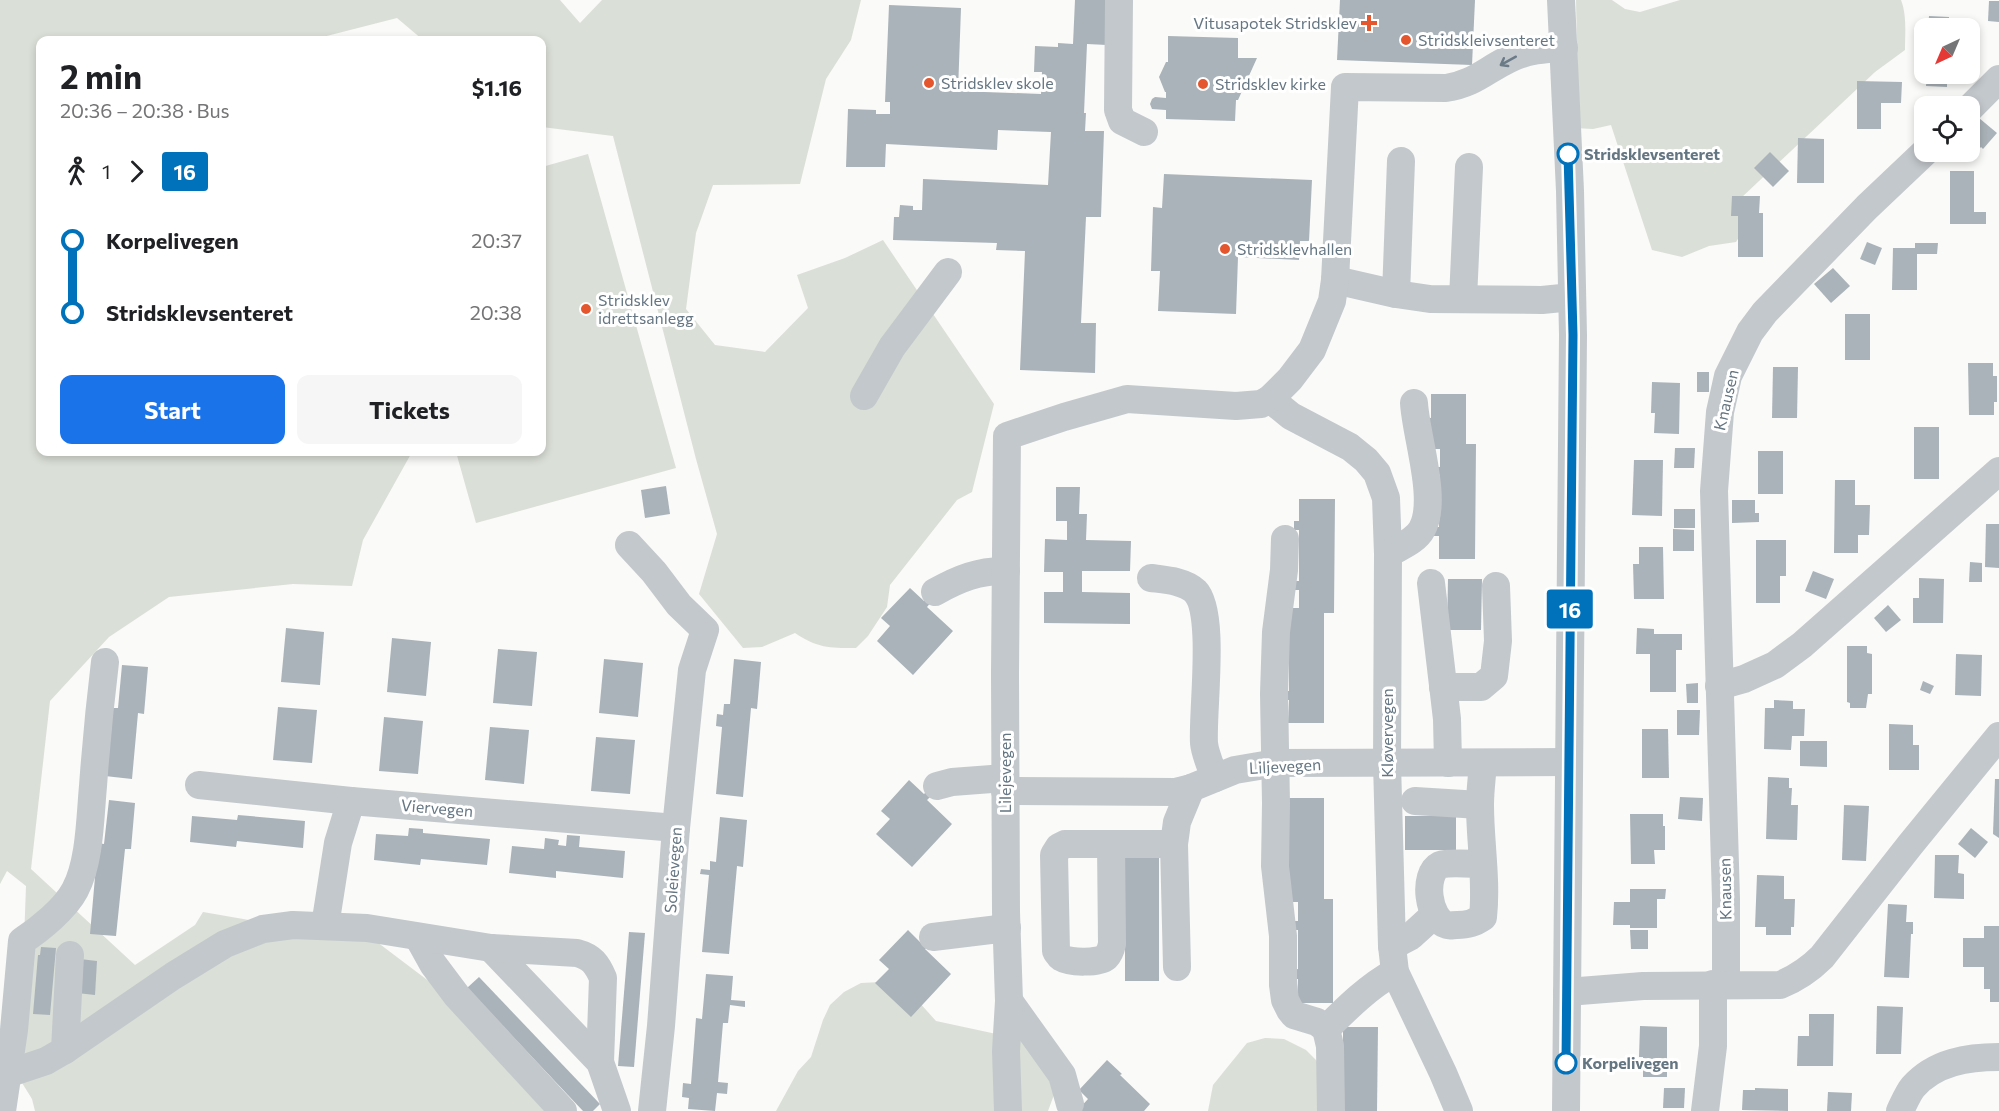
<!DOCTYPE html>
<html lang="en">
<head>
<meta charset="utf-8">
<style>
	body { margin:0; font-family:Commissioner,sans-serif; background:#f6f6f6; color:#202124; height:100vh; display:flex; flex-direction:column; font-size:22px; white-space:nowrap }
	* { box-sizing:border-box; margin:0 }
	p { font-size:20px; color:#757577 }
	.icon { flex:none; width:33px; height:33px; fill:none; stroke:currentColor; stroke-width:2; stroke-linecap:round; stroke-linejoin:round }
	.map { position:relative; flex:1; overflow:hidden }
	.panel { position:absolute; left:36px; top:36px; width:510px; height:420px; display:flex; flex-direction:column; background:#fff; border-radius:12px; box-shadow:0 3px 9px #0003 }
	.panel>* { flex:none }
	.badge { padding:0 12px; border-radius:4px; font-size:21px; line-height:39px }
	.needle { width:39px; rotate:224deg }
	.tools { position:absolute; left:1914px; top:18px; display:grid; gap:12px }
	.tools a { display:grid; place-items:center; width:66px; height:66px; border-radius:12px; background:#fff; box-shadow:0 3px 9px #0003; font-size:30px }
	.map>.badge { position:absolute; translate:-50% -50%; box-shadow:0 0 0 3px #fff }
	.legs { display:flex; align-items:center; gap:9px; height:66px; padding:0 24px; font-size:20px }
	.legs p { margin-inline-start:auto }
	.summary { display:flex; align-items:center; justify-content:space-between; height:102px; padding:0 24px }
	h1 { font-size:33px; font-weight:700; line-height:45px }
	.primary-button { display:flex; gap:12px; margin-top:auto; padding:12px 24px }
	.primary-button a { flex:1; height:69px; border-radius:12px; background:#1a73e8; color:#fff; font-size:24px; font-weight:700; line-height:69px; text-align:center }
	.primary-button a+a { background:#f6f6f6; color:#202124 }
	ul { padding:0 24px; list-style:none }
	li { display:flex; align-items:center; gap:21px; height:72px; font-size:22px }
	li i { display:grid; place-items:center; width:9px; height:100%; margin:0 8px; background:currentColor }
	li i::after { content:''; width:15px; height:15px; margin:-8px; border:4px solid; border-radius:50%; background:#fff }
	li p { margin-inline-start:auto }
	li:first-child i { background:linear-gradient(#0000 50%,currentColor 0) }
	li:last-child i { background:linear-gradient(currentColor 50%,#0000 0) }
	.map>svg:first-child { display:block }
</style>
</head>
<body>
<div class="map">
<svg width="1999" height="1111" viewBox="0 0 1999 1111">
	<rect width="100%" height="100%" fill="#fafaf8"/>
	<g fill="#dadfd7">
		<path d="M0,0H560L580,23L602,0H861L851,40L826,79L800,184L713,185L696,233L686,309L715,345L765,352L808,308L797,275L845,258L883,240L994,404L972,492L957,500L890,585L887,607L868,636L856,648C828,648 818,648 795,633L762,647L743,648L699,594L717,534L696,459L613,136L542,127V40H423L397,18L311,40H40V452H412L363,540L352,586L293,584L169,597L109,637L50,701L31,869L135,965L195,925L203,912L377,942L471,1013L566,1111H35L32,1099L19,1078L26,886L7,871L0,884Z"/>
		<path d="M1576,0H1612L1625,9L1640,12L1680,0H1901C1907,15 1905,34 1905,50L1875,72L1741,198L1746,226L1736,242L1709,246L1682,257L1652,250L1611,125L1593,129L1574,128L1578,91Z"/>
		<polygon points="588,154 676,468 476,523 456,452 542,452 542,167"/>
		<polygon points="881,982 918,1001 936,1021 1001,1035 1020,1034 1065,1065 1048,1111 776,1111 798,1071 811,1057 823,1020 830,1005 844,992 861,983"/>
		<polygon points="1265,1038 1284,1039 1306,1050 1318,1062 1327,1111 1208,1111 1213,1085 1247,1043"/>
	</g>
	<g fill="#aab3b9">
		<polygon points="1075,0 1109,0 1107,45 1087,44 1084,113 1086,113 1085,131 1104,131 1101,217 1086,217 1081,323 1096,323 1095,373 1020,370 1025,251 996,250 997,243 893,240 894,217 899,217 900,205 913,206 913,210 922,210 923,179 1048,185 1051,132 998,130 997,150 886,144 885,167 846,167 848,109 876,110 876,114 890,114 890,102 885,102 889,5 961,8 958,91 1041,94 1042,72 1034,72 1035,46 1058,47 1058,43 1073,44"/>
		<polygon points="1340,0 1475,0 1472,65 1337,60"/>
		<polygon points="1989,1 1999,1 1999,22 1988,21"/>
		<polygon points="1929,16 1949,17 1949,28 1928,28"/>
		<polygon points="1168,36 1238,38 1238,58 1257,58 1238,100 1236,100 1235,121 1166,119 1166,110 1152,109 1150,104 1152,99 1155,97 1166,98 1166,92 1165,92 1159,77 1166,62 1168,62"/>
		<polygon points="1927,74 1947,74 1947,87 1926,86"/>
		<polygon points="1857,81 1902,82 1901,103 1881,103 1881,129 1857,129"/>
		<polygon points="1979,118 1997,133 1983,149 1981,147 1978,150 1970,142 1970,130"/>
		<polygon points="1798,138 1824,139 1824,183 1797,183"/>
		<polygon points="1770,152 1789,171 1773,187 1754,168"/>
		<polygon points="1950,171 1974,171 1974,212 1986,212 1986,224 1950,224"/>
		<polygon points="1164,174 1312,180 1309,241 1300,241 1299,260 1238,257 1236,314 1158,311 1160,271 1151,271 1153,207 1162,208"/>
		<polygon points="1732,196 1760,196 1759,213 1763,213 1763,257 1738,257 1738,216 1731,216"/>
		<polygon points="1867,242 1882,248 1875,265 1860,259"/>
		<polygon points="1915,243 1938,243 1937,254 1917,254 1917,290 1892,290 1893,248 1915,248"/>
		<polygon points="1833,268 1850,286 1831,303 1814,284"/>
		<rect x="1845" y="314" width="25" height="46"/>
		<polygon points="1968,363 1993,363 1993,376 1997,376 1997,402 1994,402 1994,415 1969,415"/>
		<polygon points="1773,367 1798,367 1797,418 1772,418"/>
		<rect x="1697" y="372" width="12" height="20"/>
		<polygon points="1652,382 1680,383 1679,434 1654,433 1655,413 1651,413"/>
		<polygon points="1431,394 1466,394 1466,444 1476,444 1475,559 1439,559 1439,536 1434,536 1434,527 1439,527 1440,476 1435,467 1440,467 1440,449 1430,449 1426,417 1431,418"/>
		<rect x="1914" y="427" width="25" height="52"/>
		<polygon points="1675,448 1695,448 1694,468 1674,468"/>
		<rect x="1758" y="451" width="25" height="43"/>
		<polygon points="1634,460 1663,460 1662,516 1632,515"/>
		<polygon points="1835,480 1855,480 1855,505 1870,505 1869,535 1858,535 1858,553 1834,553"/>
		<polygon points="666,486 670,514 645,518 641,490"/>
		<polygon points="1056,487 1080,487 1079,514 1087,514 1086,540 1131,541 1130,571 1082,571 1082,592 1130,593 1130,624 1044,623 1044,592 1063,592 1063,572 1044,572 1045,539 1067,540 1067,521 1056,521"/>
		<polygon points="1299,499 1335,499 1334,613 1324,613 1324,723 1288,723 1289,700 1284,700 1284,691 1289,691 1289,608 1299,608 1299,590 1294,590 1294,581 1299,581 1299,530 1294,530 1294,521 1299,521"/>
		<polygon points="1732,500 1755,500 1755,513 1759,513 1759,522 1732,523"/>
		<rect x="1674" y="509" width="21" height="19"/>
		<polygon points="1986,524 1999,524 1999,568 1985,567"/>
		<polygon points="1673,529 1694,530 1694,551 1673,551"/>
		<polygon points="1756,540 1786,540 1786,576 1780,576 1780,603 1756,603"/>
		<polygon points="1639,547 1663,547 1664,599 1634,599 1633,564 1639,564"/>
		<polygon points="1970,562 1982,563 1982,582 1969,582"/>
		<polygon points="1813,571 1834,579 1826,599 1805,591"/>
		<polygon points="1919,578 1944,579 1943,623 1913,623 1913,598 1919,598"/>
		<polygon points="1448,579 1482,579 1481,630 1447,630"/>
		<polygon points="910,588 924,601 928,597 932,601 927,607 953,631 913,675 877,641 890,626 881,618"/>
		<polygon points="1888,605 1901,620 1886,632 1874,618"/>
		<polygon points="286,628 324,632 320,685 281,682"/>
		<polygon points="1637,628 1654,629 1654,634 1682,634 1682,650 1676,650 1676,692 1650,692 1650,654 1636,654"/>
		<polygon points="392,638 431,642 426,696 387,692"/>
		<polygon points="1847,646 1867,646 1867,653 1872,654 1872,694 1868,694 1866,708 1850,708 1850,703 1847,702"/>
		<polygon points="498,649 537,652 532,706 493,703"/>
		<polygon points="1956,654 1982,655 1981,696 1955,695"/>
		<polygon points="604,659 643,663 638,717 599,713"/>
		<polygon points="734,659 761,662 757,709 751,708 743,797 716,794 722,727 716,726 717,714 723,715 724,704 730,704"/>
		<polygon points="122,665 148,667 144,714 138,713 132,779 105,776 111,708 118,708"/>
		<polygon points="1923,681 1934,686 1930,694 1920,690"/>
		<polygon points="1698,683 1698,703 1687,703 1686,684"/>
		<polygon points="1774,700 1793,701 1793,709 1805,709 1804,736 1792,736 1791,750 1764,749 1765,708 1774,708"/>
		<polygon points="278,707 317,710 312,763 273,760"/>
		<polygon points="1677,710 1700,710 1699,735 1677,735"/>
		<polygon points="384,717 423,721 418,774 379,771"/>
		<polygon points="1889,724 1913,725 1913,745 1919,745 1919,770 1889,770"/>
		<polygon points="490,727 529,730 524,784 485,780"/>
		<polygon points="1642,729 1668,729 1669,778 1642,778"/>
		<polygon points="596,737 635,740 630,794 591,791"/>
		<polygon points="1800,741 1827,741 1827,767 1800,766"/>
		<polygon points="1768,777 1789,778 1789,788 1792,788 1791,805 1798,805 1797,840 1766,839"/>
		<polygon points="1995,779 1999,779 1999,838 1993,834"/>
		<polygon points="909,780 924,794 927,791 932,795 927,800 952,824 912,867 876,834 890,819 881,811"/>
		<polygon points="1680,797 1703,798 1702,821 1678,819"/>
		<polygon points="1289,798 1324,798 1324,899 1333,899 1333,1003 1297,1003 1298,979 1292,979 1292,970 1298,969 1298,930 1293,930 1293,921 1298,921 1298,902 1289,902"/>
		<polygon points="109,800 135,803 131,849 125,849 116,936 90,934 98,843 104,844"/>
		<polygon points="1844,805 1869,806 1866,861 1842,860"/>
		<polygon points="1630,814 1663,814 1663,826 1665,826 1665,850 1654,850 1655,864 1631,864"/>
		<polygon points="238,815 305,821 303,848 237,841 236,847 190,842 192,816 237,820"/>
		<rect x="1405" y="816" width="51" height="34"/>
		<polygon points="720,817 747,820 743,867 737,866 729,954 702,952 709,875 700,874 701,869 710,870 710,861 716,862"/>
		<polygon points="409,828 423,829 423,833 490,839 487,865 421,859 420,865 374,860 376,834 408,836"/>
		<polygon points="1971,828 1988,842 1975,858 1958,844"/>
		<polygon points="567,835 580,836 579,847 625,851 623,878 556,871 556,878 509,873 512,846 544,849 545,838 559,840 558,845 566,846"/>
		<rect x="1125" y="854" width="34" height="127"/>
		<polygon points="1935,855 1959,855 1958,873 1964,874 1964,899 1934,898"/>
		<polygon points="1757,875 1784,876 1784,899 1795,899 1794,927 1791,927 1791,935 1766,935 1766,927 1755,927"/>
		<polygon points="1630,889 1666,889 1665,899 1657,899 1657,928 1630,928 1630,925 1613,925 1614,902 1630,902"/>
		<polygon points="1888,904 1907,905 1906,922 1913,922 1913,934 1911,934 1909,978 1884,977"/>
		<polygon points="1984,926 1999,926 1999,1002 1990,1002 1990,989 1984,989 1984,967 1963,967 1963,938 1984,938"/>
		<polygon points="908,930 922,944 931,944 925,949 951,974 911,1017 875,983 889,969 879,960"/>
		<polygon points="1630,930 1648,930 1648,949 1631,949"/>
		<polygon points="629,932 645,933 634,1067 618,1066"/>
		<polygon points="41,947 56,948 50,1015 33,1014 38,955 40,955"/>
		<polygon points="80,959 97,961 95,995 77,993"/>
		<polygon points="706,974 733,976 731,1000 745,1001 745,1007 730,1005 728,1023 723,1023 718,1082 728,1083 727,1094 717,1093 715,1111 688,1109 689,1098 682,1097 683,1083 691,1084 696,1018 702,1019"/>
		<polygon points="479,977 600,1104 593,1111 583,1111 467,988"/>
		<polygon points="1877,1006 1903,1007 1901,1054 1876,1054"/>
		<polygon points="1809,1014 1834,1014 1833,1066 1797,1066 1798,1036 1809,1036"/>
		<polygon points="1640,1026 1667,1027 1667,1077 1643,1077 1643,1057 1639,1057"/>
		<polygon points="1343,1027 1378,1027 1377,1111 1343,1111"/>
		<polygon points="1107,1060 1122,1074 1120,1075 1150,1104 1144,1111 1077,1111 1088,1099 1079,1090"/>
		<polygon points="1664,1088 1685,1088 1684,1108 1663,1108"/>
		<polygon points="1755,1088 1788,1089 1788,1111 1742,1110 1743,1090 1755,1090"/>
		<polygon points="1828,1092 1852,1093 1851,1111 1827,1111"/>
	</g>
	<g fill="none" stroke-linecap="round" stroke-linejoin="round">
		<g stroke="#c3c8cc" stroke-width="28">
			<polyline points="1119,0 1118,110 1122,121 1144,132"/>
			<polyline points="1561,0 1570,191 1573,335 1566,1111"/>
			<polyline points="1970,108 1999,79"/>
			<polyline points="1335,280 1396,294 1430,299 1542,300 1572,297"/>
			<polyline points="1396,294 1401,161"/>
			<polyline points="1463,299 1469,167"/>
			<polyline points="864,396 892,347 948,272"/>
			<polyline points="1270,399 1291,416 1350,447 1366,460 1377,473 1386,498 1388,554 1387,763 1392,946 1395,972 1443,1073 1459,1111"/>
			<polyline points="1285,539 1284,570 1276,632 1274,694 1276,803 1275,866 1283,936 1283,985 1285,1000 1290,1010 1294,1015 1317,1022 1326,1029 1330,1046 1331,1111"/>
			<polyline points="629,545 654,572 679,605 705,630 692,670 676,828 661,1026 652,1111"/>
			<path d="M1388,554C1399,547 1416,541 1422,529C1438,500 1416,437 1414,403"/>
			<path d="M1151,578C1166,580 1184,581 1195,591C1216,612 1202,711 1204,743C1205,754 1211,767 1215,778"/>
			<polyline points="1431,583 1447,719 1448,763"/>
			<path d="M935,592C958,579 980,570 1006,571"/>
			<polyline points="1719,686 1744,679 1775,665 1802,645 1999,471"/>
			<polyline points="1443,687 1481,687 1494,676 1498,641 1496,586"/>
			<polyline points="199,785 351,801 676,828"/>
			<polyline points="937,786 952,782 1005,778"/>
			<polyline points="1005,791 1175,792 1191,788 1235,770 1276,763 1569,762"/>
			<polyline points="1415,801 1480,805"/>
			<path d="M1111,844L1112,944C1111,949 1110,953 1106,957C1099,963 1070,963 1062,958C1059,956 1058,954 1056,951L1054,855L1059,847L1065,844H1174"/>
			<path d="M1482,864C1472,864 1448,862 1440,865C1422,874 1428,920 1447,925C1450,926 1453,925 1457,925C1468,925 1474,923 1483,917C1487,880 1480,842 1480,805C1480,791 1482,777 1483,763"/>
			<polyline points="325,926 338,843 351,801"/>
			<polyline points="418,937 433,964 457,996 563,1111"/>
			<polyline points="933,937 1007,928"/>
			<polyline points="1392,946 1411,936 1434,915"/>
			<polyline points="491,948 600,1062 617,1111"/>
			<polyline points="1177,967 1174,844 1177,822 1191,788"/>
			<polyline points="1726,984 1726,899 1714,491 1720,412 1728,376 1750,332 1765,312 1867,207 1925,152"/>
			<path d="M1567,992L1643,986L1780,985C1797,978 1809,970 1822,957L1910,845L1999,736"/>
			<polyline points="1009,1001 1062,1075 1070,1104"/>
			<path d="M1326,1029C1347,1008 1369,986 1395,972"/>
			<polyline points="65,1050 70,955"/>
			<path d="M7,1074L46,1061L65,1050L173,976L225,944L263,929L293,925L367,928L491,948L577,953C592,957 597,964 603,978L600,1062"/>
			<path d="M2,1111L14,1030L22,941C40,929 65,909 75,890C90,862 90,818 93,786C96,745 100,703 105,662"/>
			<path d="M1008,1111L1006,1051L1009,1001L1006,912L1005,674L1007,436L1064,417L1127,399L1236,406L1261,404L1270,399L1290,379L1312,350L1332,301L1335,280L1345,87L1446,88C1474,84 1486,70 1509,59C1527,50 1545,49 1564,48"/>
			<polyline points="1705,1111 1713,1046 1713,984"/>
			<path d="M1900,1111C1904,1103 1908,1093 1913,1087C1935,1062 1968,1057 1999,1057"/>
		</g>
	</g>
	<defs><path id="oneway-shaft" d="M-6 0H5M1.5-3L5.5 0L1.5 3" fill="none" stroke-width="1.6" stroke-linecap="round" stroke-linejoin="round" transform="scale(1.5)"/></defs>
	<use stroke="#6a7a87" href="#oneway-shaft" transform="translate(1508 61) rotate(151)"/>
	<g fill="none" stroke-linecap="round" stroke-linejoin="round">
		<defs>
			<polyline id="line-1" points="1566,1063 1573,335 1568,154"/>
		</defs>
		<use href="#line-1" stroke="#fff" stroke-width="14"/>
		<use href="#line-1" stroke="#0072bc" stroke-width="9"/>
	</g>
	<g fill="#e4572e" stroke="#fff" stroke-width="2">
		<path d="M1366 14h6v6h6v6h-6v6h-6v-6h-6v-6h6z"/>
		<circle cx="1406" cy="40" r="6"/>
		<circle cx="929" cy="83" r="6"/>
		<circle cx="1203" cy="84" r="6"/>
		<circle cx="1225" cy="249" r="6"/>
		<circle cx="586" cy="309" r="6"/>
	</g>
	<g fill="#fff" stroke="#0072bc" stroke-width="3">
		<circle cx="1568" cy="154" r="10"/>
		<circle cx="1566" cy="1063" r="10"/>
	</g>
	<g text-anchor="middle" stroke-width="6" stroke-linejoin="round" paint-order="stroke">
		<g font-size="16" fill="#657683" stroke="#fff" text-anchor="start">
			<text x="1357" y="29" text-anchor="end">Vitusapotek Stridsklev</text>
			<text x="1418" y="46">Stridskleivsenteret</text>
			<text x="941" y="89">Stridsklev skole</text>
			<text x="1215" y="90">Stridsklev kirke</text>
			<text x="1237" y="255">Stridsklevhallen</text>
			<text x="598" y="306">Stridsklev<tspan x="598" dy="18">idrettsanlegg</tspan></text>
		</g>
		<g font-size="16" font-weight="bold" fill="#657683" stroke="#fff" text-anchor="start">
			<text x="1584" y="160">Stridsklevsenteret</text>
			<text x="1582" y="1069">Korpelivegen</text>
		</g>
		<g font-size="16" fill="#657683" stroke="#fff">
			<text transform="translate(1726 400) rotate(-77)" y="6">Knausen</text>
			<text transform="translate(1387 733) rotate(-90)" y="6">Kløvervegen</text>
			<text transform="translate(1285 766) rotate(-3)" y="6">Liljevegen</text>
			<text transform="translate(1005 773) rotate(-90)" y="6">Lilejevegen</text>
			<text transform="translate(437 808) rotate(5)" y="6">Viervegen</text>
			<text transform="translate(673 870) rotate(-86)" y="6">Soleievegen</text>
			<text transform="translate(1725 889) rotate(-91)" y="6">Knausen</text>
		</g>
	</g>
</svg>
<div class="tools">
<a><svg class="needle" viewBox="-14 -14 28 28"><path d="M0-13l5 13h-10z" fill="#e53935"/><path d="M0 13l5-13h-10z" fill="#757577"/></svg></a>
<a><svg class="icon" aria-label="locate" viewBox="0 0 24 24"><circle cx="12" cy="12" r="6"/><path d="M12 2v4M12 18v4M2 12h4M18 12h4"/></svg></a>
</div>
<b class="badge" style="left:1570px;top:609px;background:#0072bc;color:#fff">16</b>
<section class="panel">
<div class="summary"><div><h1>2 min</h1><p>20:36 – 20:38 · Bus</p></div><b>$1.16</b></div>
<div class="legs"><svg class="icon" aria-label="walk" viewBox="0 0 24 24"><circle cx="13" cy="4" r="2"/><path d="M13 8l-2 6 4 7M11 14l-3 7M7 12l3-4h3l4 4"/></svg>1<svg class="icon" aria-label="forward" viewBox="0 0 24 24"><path d="M9 5l7 7-7 7"/></svg><b class="badge" style="background:#0072bc;color:#fff">16</b></div>
<ul>
<li><i style="color:#0072bc"></i><b>Korpelivegen</b><p>20:37</p></li>
<li><i style="color:#0072bc"></i><b>Stridsklevsenteret</b><p>20:38</p></li>
</ul>
<div class="primary-button"><a>Start</a><a>Tickets</a></div>
</section>
</div>
</body>
</html>
